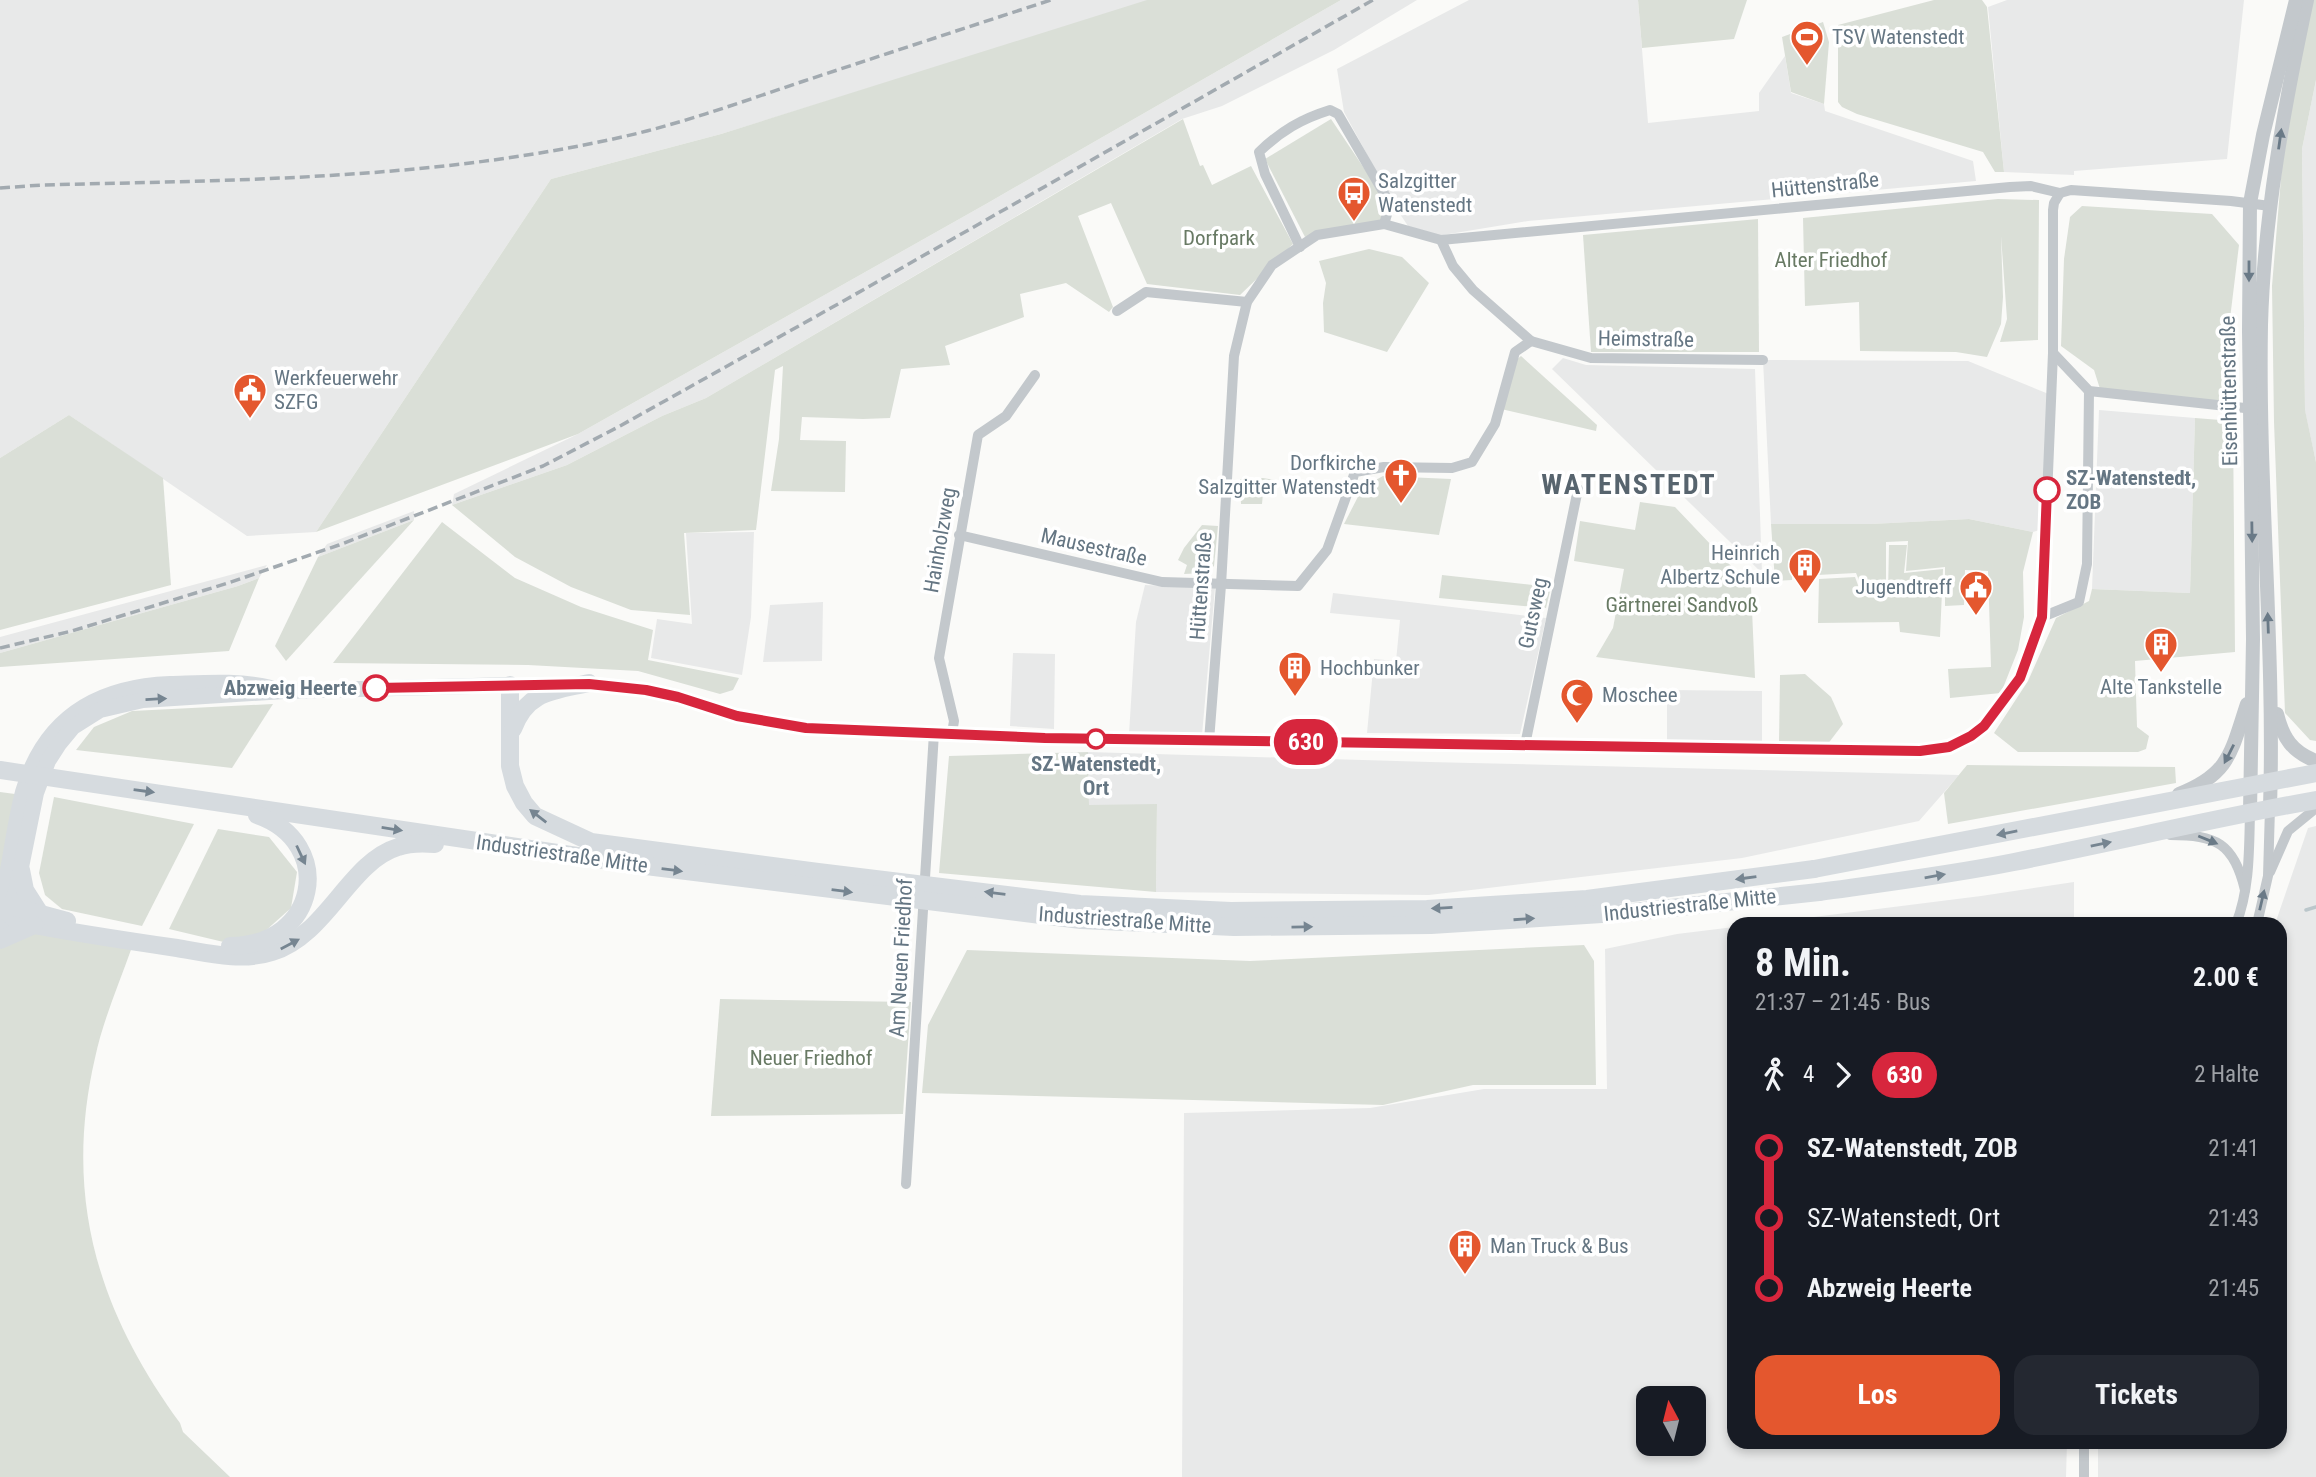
<!DOCTYPE html>
<html lang="de">
<head>
<meta charset="utf-8">
<style>
	body { margin:0; font-family:"Roboto Condensed",sans-serif; background:#242831; color:#f1f3f6; height:100vh; display:flex; flex-direction:column; font-size:26px; white-space:nowrap }
	* { box-sizing:border-box; margin:0 }
	p { font-size:23px; color:#9ea1a6 }
	.icon { flex:none; width:38px; height:38px; fill:none; stroke:currentColor; stroke-width:2; stroke-linecap:round; stroke-linejoin:round }
	.map { position:relative; flex:1; overflow:hidden }
	.sheet { position:absolute; left:1727px; top:917px; width:560px; height:532px; display:flex; flex-direction:column; background:#171b24; border-radius:21px; box-shadow:0 4px 10px #0003 }
	.sheet>* { flex:none }
	.badge { padding:0 14px; border-radius:23px; font-size:24px; line-height:46px }
	.needle { width:46px; rotate:353deg }
	.controls { position:absolute; left:1636px; top:1386px; display:grid; gap:14px }
	.controls a { display:grid; place-items:center; width:70px; height:70px; border-radius:14px; background:#171b24; box-shadow:0 4px 10px #0003; font-size:35px }
	.map>.badge { position:absolute; translate:-50% -50%; box-shadow:0 0 0 4px #fff }
	.legs { display:flex; align-items:center; gap:10px; height:77px; padding:0 28px; font-size:23px }
	.legs p { margin-inline-start:auto }
	.summary { display:flex; align-items:center; justify-content:space-between; height:119px; padding:0 28px }
	h1 { font-size:38px; font-weight:700; line-height:52px }
	.cta { display:flex; gap:14px; margin-top:auto; padding:14px 28px }
	.cta a { flex:1; height:80px; border-radius:21px; background:#e4572e; color:#fff; font-size:28px; font-weight:700; line-height:80px; text-align:center }
	.cta a+a { background:#242831; color:#f1f3f6 }
	ul { padding:0 28px; list-style:none }
	li { display:flex; align-items:center; gap:24px; height:70px; font-size:26px }
	li i { display:grid; place-items:center; width:10px; height:100%; margin:0 9px; background:currentColor }
	li i::after { content:''; width:18px; height:18px; margin:-9px; border:5px solid; border-radius:50%; background:#171b24 }
	li p { margin-inline-start:auto }
	li:first-child i { background:linear-gradient(#0000 50%,currentColor 0) }
	li:last-child i { background:linear-gradient(currentColor 50%,#0000 0) }
	.map>svg:first-child { display:block }
</style>
</head>
<body>
<div class="map">
<svg width="2316" height="1477" viewBox="0 0 2316 1477">
	<rect width="100%" height="100%" fill="#fafaf8"/>
	<g fill="#e8e9e9" fill-rule="evenodd">
		<polygon points="0,0 1152,0 721,134 551,179 316,532 247,536 69,415 0,458"/>
		<polygon points="1341,0 1417,0 1334,50 1222,106 1182,119 706,398 662,416 567,465 452,505 454,494 578,434 986,204"/>
		<polygon points="1469,0 1638,0 1648,123 1759,111 1759,93 1785,56 1791,93 1824,104 1825,111 1973,161 1976,181 1528,221 1437,236 1408,226 1396,208 1344,112 1337,69"/>
		<polygon points="2007,0 2244,0 2227,159 2074,171 2074,175 2004,172 1988,7"/>
		<polygon points="2316,80 2316,462 2305,411 2302,149"/>
		<polygon points="1563,358 1586,365 1755,369 1762,573 1552,369"/>
		<polygon points="1763,360 1968,361 2051,395 2046,528 2033,532 1969,519 1871,524 1771,524"/>
		<polygon points="2099,410 2195,418 2190,593 2092,589"/>
		<polygon points="414,511 414,520 318,557 327,544"/>
		<polygon points="754,532 751,617 742,675 651,658 657,619 692,624 686,533"/>
		<polygon points="267,565 259,578 238,586 0,653 0,637"/>
		<polygon points="1145,585 1215,588 1202,735 1129,734 1136,622"/>
		<polygon points="1333,593 1546,618 1520,734 1367,733 1374,659 1396,661 1400,620 1330,613"/>
		<polygon points="823,602 822,661 763,662 770,605"/>
		<polygon points="1013,653 1055,654 1054,729 1010,726"/>
		<polygon points="1667,690 1762,691 1762,745 1667,744"/>
		<polygon points="1088,752 1430,762 1959,775 1919,821 1742,858 1429,895 1156,892 1157,805 1089,805"/>
		<polygon points="2316,826 2316,1477 2098,1477 2098,1442 2280,1442 2280,924 2275,924 2308,828"/>
		<polygon points="2074,882 2074,924 1759,924 1981,896"/>
		<path d="M1734,927V1442H2067L2066,1477H1182L1184,1113L1370,1108L1484,1089H1607L1605,949L1677,934ZM1648,1398H1694V1444H1648Z"/>
	</g>
	<g fill="#dadfd7">
		<polygon points="1147,0 1341,0 986,204 578,434 316,532 551,179 721,134"/>
		<polygon points="1638,0 1747,0 1734,39 1642,48"/>
		<polygon points="1934,0 1982,0 1987,7 2004,172 1995,172 1983,152 1857,114 1842,107 1838,102 1838,25"/>
		<polygon points="2310,0 2316,0 2316,80 2302,149 2305,410 2316,462 2316,741 2310,740 2285,713 2274,422 2272,286 2282,166"/>
		<polygon points="1823,22 1829,42 1824,104 1791,92 1782,37"/>
		<polygon points="1183,119 1200,166 1203,165 1212,185 1251,166 1293,244 1240,295 1147,284 1111,203 1078,216 1113,307 1109,312 1066,283 1020,294 1024,317 945,346 950,365 901,369 890,418 863,419 802,417 800,440 846,441 845,492 771,491 779,439 783,366 775,370 756,530 684,533 690,615 631,610 571,587 515,557 452,505 567,465 662,416 706,398"/>
		<polygon points="1331,119 1382,195 1386,208 1382,221 1305,237 1265,159"/>
		<polygon points="1998,199 2039,200 2038,340 2000,342 2007,319 2001,236 2003,297 2001,324 1987,357 1956,352 1860,351 1859,302 1805,306 1803,218"/>
		<polygon points="2082,206 2212,214 2239,245 2219,409 2101,392 2094,370 2061,346 2064,259 2070,217"/>
		<polygon points="1758,219 1759,352 1591,352 1583,235"/>
		<polygon points="1369,249 1402,257 1429,283 1387,352 1324,332 1323,303 1326,283 1319,261"/>
		<polygon points="1521,356 1597,425 1596,431 1501,409 1516,360"/>
		<polygon points="69,415 163,478 171,585 0,630 0,458"/>
		<polygon points="2195,418 2233,421 2235,652 2135,661 2137,727 2149,736 2146,749 2138,752 2018,752 1994,733 2028,681 2056,618 2089,601 2092,589 2190,593"/>
		<polygon points="1383,476 1451,479 1439,535 1344,524 1363,487"/>
		<polygon points="1263,478 1275,480 1273,495 1263,493 1262,504 1241,504 1240,479"/>
		<polygon points="1640,502 1675,507 1751,587 1755,678 1596,657 1613,628 1624,569 1574,561 1580,521 1635,530"/>
		<polygon points="1969,519 2033,532 2023,572 2024,617 2018,650 2001,693 1950,698 1948,669 1991,667 1988,571 1965,570 1964,605 1945,606 1945,567 1906,571 1908,541 1886,542 1886,590 1864,593 1856,573 1817,575 1816,562 1793,561 1792,580 1775,581 1771,524 1871,524"/>
		<polygon points="414,520 286,661 275,646 318,557"/>
		<polygon points="442,522 515,578 581,607 653,630 648,660 739,678 733,690 720,694 638,671 528,665 333,663"/>
		<polygon points="1202,525 1218,526 1214,566 1205,573 1184,574 1187,565 1178,560 1184,548"/>
		<polygon points="1889,545 1907,545 1904,573 1943,569 1940,637 1900,632 1899,622 1818,623 1819,579 1855,577 1862,596 1888,593"/>
		<polygon points="1442,575 1551,587 1546,608 1439,598"/>
		<polygon points="259,578 229,651 0,667 0,653 238,586"/>
		<polygon points="1805,674 1831,697 1843,724 1827,745 1779,743 1780,675"/>
		<polygon points="273,704 232,768 76,750 94,727 132,711"/>
		<polygon points="1088,752 1089,805 1157,804 1156,892 939,873 949,756"/>
		<polygon points="1967,765 2175,767 2176,783 1948,824 1944,793"/>
		<polygon points="0,792 15,794 0,889"/>
		<polygon points="54,797 194,824 142,926 62,909 45,895 39,873"/>
		<polygon points="218,829 269,837 297,872 291,908 263,933 232,944 169,929"/>
		<path d="M0,911L132,947C119,984 103,1020 95,1058C63,1197 98,1311 180,1423L183,1432L230,1477H0Z"/>
		<polygon points="1584,945 1594,961 1596,1085 1473,1085 1383,1105 922,1093 928,1025 967,950 1250,961"/>
		<polygon points="720,999 911,1002 903,1114 711,1116"/>
	</g>
	<g fill="none" stroke-linecap="round" stroke-linejoin="round">
		<polyline stroke="#bbc7cb" stroke-width="3.5" points="2306,910 2316,907"/>
		<g stroke="#c3c8cc" stroke-width="10">
			<polyline points="1441,240 1453,266 1473,290 1531,341 1591,358 1763,360"/>
			<path d="M1300,247L1265,174L1259,152C1281,131 1301,119 1330,110L1338,114L1385,195L1389,208L1384,224"/>
			<polyline points="1117,311 1146,292 1247,302"/>
			<polyline points="2053,353 2089,391 2254,409"/>
			<polyline points="959,535 1162,582 1298,586 1327,550 1355,472 1384,467 1452,468 1472,462 1495,424 1515,352 1531,341"/>
			<polyline points="2042,617 2079,602 2087,564 2089,391"/>
			<path d="M586,684C662,686 730,719 805,728C855,733 905,731 955,733C1021,736 1087,739 1153,740L1843,751H1919L1949,747L1971,736L1984,726L2020,678L2042,617L2053,353V210L2054,203L2060,193"/>
			<polyline points="510,685 559,684"/>
			<polyline points="952,733 954,721 939,658 978,435 1006,416 1035,375"/>
			<polyline points="1209,741 1221,585 1234,356 1247,302 1272,265 1317,235 1384,224 1441,240 2010,187 2031,186 2060,193 2071,190 2231,201 2270,206"/>
			<polyline points="1525,745 1578,489"/>
			<path d="M2170,835C2216,835 2234,843 2245,890"/>
			<polyline points="2270,872 2288,831 2316,808"/>
			<path d="M2236,924C2250,889 2249,849 2250,812"/>
			<polyline points="2257,924 2268,876 2270,808"/>
			<polyline points="906,1184 934,733"/>
			<polyline points="2084,1477 2084,1442"/>
		</g>
		<g stroke="#c3c8cc" stroke-width="14">
			<path d="M2277,714C2283,738 2292,752 2316,761"/>
			<path d="M2179,794C2230,774 2231,752 2247,704"/>
			<path d="M2270,808C2275,647 2258,486 2261,325C2264,216 2284,107 2307,0"/>
			<polyline points="2250,812 2253,639 2249,331 2250,203 2263,135 2296,0"/>
		</g>
		<g stroke="#d6dbdf" stroke-width="16">
			<path d="M0,908C10,870 13,830 23,792C44,719 96,687 170,684C204,683 238,680 271,688"/>
			<polyline points="0,936 16,892 36,793 48,761 59,744 73,727 100,710 143,700 284,691 510,685"/>
		</g>
		<g stroke="#d6dbdf" stroke-width="18">
			<polyline points="1814,869 2316,773"/>
			<path d="M1819,892C1884,883 1949,875 2014,862C2115,842 2215,818 2316,800"/>
		</g>
		<g stroke="#d6dbdf" stroke-width="18">
			<polyline points="510,685 510,766 515,786 524,803 535,816 591,842 818,872 1080,904 1231,911 1427,909 1587,899 1814,869"/>
			<path d="M513,729C527,691 553,691 589,683"/>
			<polyline points="0,770 638,865 1081,920 1234,927 1431,925 1633,912 1819,892"/>
			<polyline points="21,870 25,890 39,912"/>
			<path d="M0,906L17,921L34,925C81,934 129,941 177,948C207,953 242,962 272,952C327,935 349,862 398,847C409,843 423,843 435,844"/>
			<polyline points="0,906 11,906 67,921"/>
			<polyline points="0,940 34,925"/>
			<path d="M230,946C318,946 337,843 257,815"/>
		</g>
		<g stroke="#a2aab0" stroke-width="3.5" stroke-dasharray="10 5" stroke-linecap="butt">
			<path d="M0,188L42,185C236,180 432,180 622,137C684,123 744,101 804,81C886,54 968,27 1051,0"/>
			<polyline points="0,648 72,631 228,583 339,545 543,466 620,426 847,299 1373,0"/>
		</g>
	</g>
	<defs><path id="oneway-solid" d="M-6-.8H1V-3.2L6.5 0L1 3.2V.8H-6Z" transform="scale(1.75)"/></defs>
	<g fill="#6a7a87">
		<use href="#oneway-solid" transform="translate(2280 139) rotate(-82)"/>
		<use href="#oneway-solid" transform="translate(2249 271) rotate(90)"/>
		<use href="#oneway-solid" transform="translate(2252 532) rotate(89)"/>
		<use href="#oneway-solid" transform="translate(2268 623) rotate(-92)"/>
		<use href="#oneway-solid" transform="translate(2229 754) rotate(117)"/>
		<use href="#oneway-solid" transform="translate(2208 840) rotate(22)"/>
		<use href="#oneway-solid" transform="translate(2262 900) rotate(-77)"/>
	</g>
	<g fill="#768591">
		<use href="#oneway-solid" transform="translate(156 699) rotate(-3)"/>
		<use href="#oneway-solid" transform="translate(144 791) rotate(8)"/>
		<use href="#oneway-solid" transform="translate(538 816) rotate(-142)"/>
		<use href="#oneway-solid" transform="translate(392 829) rotate(9)"/>
		<use href="#oneway-solid" transform="translate(2007 833) rotate(169)"/>
		<use href="#oneway-solid" transform="translate(2101 844) rotate(-12)"/>
		<use href="#oneway-solid" transform="translate(301 855) rotate(65)"/>
		<use href="#oneway-solid" transform="translate(672 870) rotate(7)"/>
		<use href="#oneway-solid" transform="translate(1935 876) rotate(-10)"/>
		<use href="#oneway-solid" transform="translate(1746 878) rotate(172)"/>
		<use href="#oneway-solid" transform="translate(842 891) rotate(7)"/>
		<use href="#oneway-solid" transform="translate(995 893) rotate(-173)"/>
		<use href="#oneway-solid" transform="translate(1442 908) rotate(177)"/>
		<use href="#oneway-solid" transform="translate(1524 919) rotate(-4)"/>
		<use href="#oneway-solid" transform="translate(1302 927) rotate(-1)"/>
		<use href="#oneway-solid" transform="translate(290 944) rotate(-28)"/>
	</g>
	<g fill="none" stroke-linecap="round" stroke-linejoin="round">
		<defs>
			<polyline id="line-1" points="376,688 589,684 646,690 678,697 737,716 806,728 1045,738 1920,751 1949,747 1971,736 1984,726 2020,678 2042,617 2047,490"/>
		</defs>
		<use href="#line-1" stroke="#fff" stroke-width="16"/>
		<use href="#line-1" stroke="#d7263d" stroke-width="10"/>
	</g>
	<defs>
		<symbol id="stadium-pin" viewBox="-11 -11 22 30"><path d="M0 17L-7.5 6A9.5 9.5 0 1 1 7.5 6Z" fill="#e4572e" stroke="#fff"/><path d="M0-5a6.5 5 0 1 0 0 10a6.5 5 0 1 0 0-10ZM-3.5-1.8h7v3.6h-7Z" fill="#fff"/></symbol>
		<symbol id="bus-pin" viewBox="-11 -11 22 30"><path d="M0 17L-7.5 6A9.5 9.5 0 1 1 7.5 6Z" fill="#e4572e" stroke="#fff"/><path d="M-5-6H5V4H4V6H2V4H-2V6H-4V4H-5ZM-3.5-4V0h7V-4ZM-3.5 1.2v1.5H-2V1.2ZM2 1.2v1.5H3.5V1.2Z" fill="#fff"/></symbol>
		<symbol id="civic-pin" viewBox="-11 -11 22 30"><path d="M0 17L-7.5 6A9.5 9.5 0 1 1 7.5 6Z" fill="#e4572e" stroke="#fff"/><path d="M-.6-6.5H3V-4.5H.6V-3L4-1V1h2V6H-6V1h2V-1L-.6-3ZM-1.2 2.5V6h2.4V2.5Z" fill="#fff"/></symbol>
		<symbol id="church-pin" viewBox="-11 -11 22 30"><path d="M0 17L-7.5 6A9.5 9.5 0 1 1 7.5 6Z" fill="#e4572e" stroke="#fff"/><path d="M-1.2-6h2.4v3.5h3.3v2.4h-3.3V6h-2.4V-.1h-3.3v-2.4h3.3Z" fill="#fff"/></symbol>
		<symbol id="building-pin" viewBox="-11 -11 22 30"><path d="M0 17L-7.5 6A9.5 9.5 0 1 1 7.5 6Z" fill="#e4572e" stroke="#fff"/><path d="M-4-6H4V6H1V3H-1V6H-4ZM-2.5-4.3h1.7v1.8h-1.7ZM.8-4.3h1.7v1.8H.8ZM-2.5-1h1.7V.8h-1.7ZM.8-1h1.7V.8H.8Z" fill="#fff"/></symbol>
		<symbol id="mosque-pin" viewBox="-11 -11 22 30"><path d="M0 17L-7.5 6A9.5 9.5 0 1 1 7.5 6Z" fill="#e4572e" stroke="#fff"/><path d="M3.5-4.9A6 6 0 1 0 3.5 4.9A5 5 0 1 1 3.5-4.9Z" fill="#fff"/></symbol>
	</defs>
	<g fill-rule="evenodd">
		<use href="#stadium-pin" x="1788" y="18" width="38" height="52"/>
		<use href="#bus-pin" x="1335" y="174" width="38" height="52"/>
		<use href="#civic-pin" x="231" y="371" width="38" height="52"/>
		<use href="#church-pin" x="1382" y="456" width="38" height="52"/>
		<use href="#building-pin" x="1786" y="546" width="38" height="52"/>
		<use href="#civic-pin" x="1957" y="568" width="38" height="52"/>
		<use href="#building-pin" x="2142" y="625" width="38" height="52"/>
		<use href="#building-pin" x="1276" y="649" width="38" height="52"/>
		<use href="#mosque-pin" x="1558" y="676" width="38" height="52"/>
		<use href="#building-pin" x="1446" y="1227" width="38" height="52"/>
	</g>
	<g fill="#fff" stroke="#d7263d" stroke-width="3.5">
		<circle cx="2047" cy="490" r="12"/>
		<circle cx="376" cy="688" r="12"/>
		<circle cx="1096" cy="739" r="9"/>
	</g>
	<g text-anchor="middle" stroke-width="7" stroke-linejoin="round" paint-order="stroke">
		<g font-size="21" fill="#657683" stroke="#fff" text-anchor="start">
			<text x="1832" y="44">TSV Watenstedt</text>
			<text x="1378" y="188">Salzgitter<tspan x="1378" dy="24">Watenstedt</tspan></text>
			<text x="274" y="385">Werkfeuerwehr<tspan x="274" dy="24">SZFG</tspan></text>
			<text x="1376" y="470" text-anchor="end">Dorfkirche<tspan x="1376" dy="24">Salzgitter Watenstedt</tspan></text>
			<text x="1780" y="560" text-anchor="end">Heinrich<tspan x="1780" dy="24">Albertz Schule</tspan></text>
			<text x="1952" y="594" text-anchor="end">Jugendtreff</text>
			<text x="1320" y="675">Hochbunker</text>
			<text x="2161" y="694" text-anchor="middle">Alte Tankstelle</text>
			<text x="1602" y="702">Moschee</text>
			<text x="1490" y="1253">Man Truck &amp; Bus</text>
		</g>
		<g font-size="21" fill="#657683" stroke="#fff">
			<text transform="translate(1825 185) rotate(-6)" y="7">Hüttenstraße</text>
			<text transform="translate(1646 339) rotate(1)" y="7">Heimstraße</text>
			<text transform="translate(2229 391) rotate(-91)" y="7">Eisenhüttenstraße</text>
			<text transform="translate(940 540) rotate(-80)" y="7">Hainholzweg</text>
			<text transform="translate(1094 547) rotate(13)" y="7">Mausestraße</text>
			<text transform="translate(1201 586) rotate(-86)" y="7">Hüttenstraße</text>
			<text transform="translate(1533 613) rotate(-78)" y="7">Gutsweg</text>
			<text transform="translate(562 854) rotate(8)" y="7">Industriestraße Mitte</text>
			<text transform="translate(1690 905) rotate(-6)" y="7">Industriestraße Mitte</text>
			<text transform="translate(1125 920) rotate(4)" y="7">Industriestraße Mitte</text>
			<text transform="translate(901 958) rotate(-87)" y="7">Am Neuen Friedhof</text>
		</g>
		<g font-size="21" fill="#687a64" stroke="#fff">
			<text x="1219" y="245">Dorfpark</text>
			<text x="1831" y="267">Alter Friedhof</text>
			<text x="1682" y="612">Gärtnerei Sandvoß</text>
			<text x="811" y="1065">Neuer Friedhof</text>
		</g>
		<g font-size="21" font-weight="bold" fill="#657683" stroke="#fff" text-anchor="start">
			<text x="2066" y="485">SZ-Watenstedt,<tspan x="2066" dy="24">ZOB</tspan></text>
			<text x="357" y="695" text-anchor="end">Abzweig Heerte</text>
			<text x="1096" y="771" text-anchor="middle">SZ-Watenstedt,<tspan x="1096" dy="24">Ort</tspan></text>
		</g>
		<g font-size="28" font-weight="bold" letter-spacing="2" fill="#57646e" stroke="#fff">
			<text x="1629" y="494">WATENSTEDT</text>
		</g>
	</g>
</svg>
<div class="controls">
<a><svg class="needle" viewBox="-14 -14 28 28"><path d="M0-13l5 13h-10z" fill="#e53935"/><path d="M0 13l5-13h-10z" fill="#9ea1a6"/></svg></a>
</div>
<b class="badge" style="left:1306px;top:742px;background:#d7263d;color:#fff">630</b>
<section class="sheet">
<div class="summary"><div><h1>8 Min.</h1><p>21:37 – 21:45 · Bus</p></div><b>2.00 €</b></div>
<div class="legs"><svg class="icon" aria-label="walk" viewBox="0 0 24 24"><circle cx="13" cy="4" r="2"/><path d="M13 8l-2 6 4 7M11 14l-3 7M7 12l3-4h3l4 4"/></svg>4<svg class="icon" aria-label="forward" viewBox="0 0 24 24"><path d="M9 5l7 7-7 7"/></svg><b class="badge" style="background:#d7263d;color:#fff">630</b><p>2 Halte</p></div>
<ul>
<li><i style="color:#d7263d"></i><b>SZ-Watenstedt, ZOB</b><p>21:41</p></li>
<li><i style="color:#d7263d"></i><span>SZ-Watenstedt, Ort</span><p>21:43</p></li>
<li><i style="color:#d7263d"></i><b>Abzweig Heerte</b><p>21:45</p></li>
</ul>
<div class="cta"><a>Los</a><a>Tickets</a></div>
</section>
</div>
</body>
</html>
